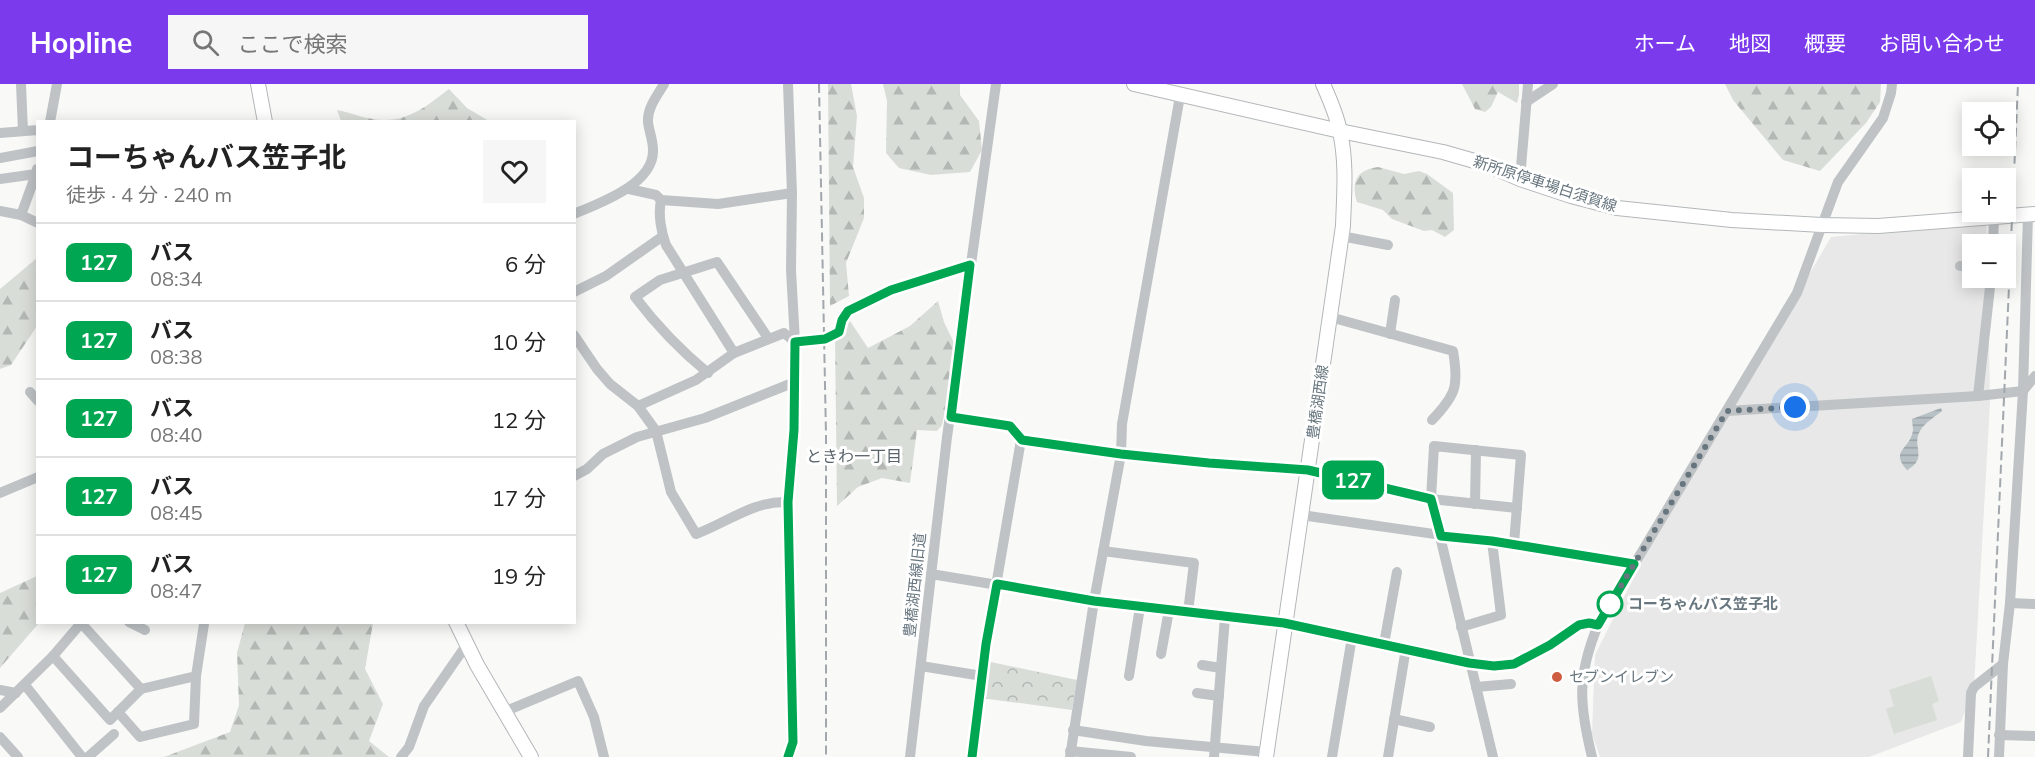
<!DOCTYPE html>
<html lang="ja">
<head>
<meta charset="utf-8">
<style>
	body { margin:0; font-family:Mulish,"Noto Sans JP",sans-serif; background:#f6f6f6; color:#222; height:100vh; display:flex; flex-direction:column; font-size:22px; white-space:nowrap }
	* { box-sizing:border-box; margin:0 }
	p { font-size:20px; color:#767676 }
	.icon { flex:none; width:33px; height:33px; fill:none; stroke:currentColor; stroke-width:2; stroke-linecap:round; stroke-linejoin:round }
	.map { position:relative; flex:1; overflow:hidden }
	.side { position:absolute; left:36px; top:36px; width:540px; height:504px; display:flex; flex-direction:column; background:#fff; border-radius:0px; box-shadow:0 3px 15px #0003 }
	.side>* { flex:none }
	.badge { padding:0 12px; border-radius:9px; font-size:21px; line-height:39px }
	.buttons { position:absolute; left:1962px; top:18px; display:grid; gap:12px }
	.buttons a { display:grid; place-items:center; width:54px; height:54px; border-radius:0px; background:#fff; box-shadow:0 3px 15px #0003; font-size:30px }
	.you { position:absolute; width:30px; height:30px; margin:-15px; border:4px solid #fff; border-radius:50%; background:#1a73e8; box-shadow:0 0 0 9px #1a73e833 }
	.map>.badge { position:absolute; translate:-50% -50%; box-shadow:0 0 0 3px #fff }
	.round { display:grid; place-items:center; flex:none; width:63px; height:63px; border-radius:0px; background:#f6f6f6 }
	.head { display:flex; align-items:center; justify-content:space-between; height:102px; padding:0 30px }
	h1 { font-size:28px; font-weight:700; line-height:45px }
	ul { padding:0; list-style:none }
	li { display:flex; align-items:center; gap:18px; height:78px; padding:0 30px; border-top:2px solid #e0e0e0 }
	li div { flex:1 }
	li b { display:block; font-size:22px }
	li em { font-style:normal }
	li .badge { min-width:66px; font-weight:700; text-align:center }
	header { display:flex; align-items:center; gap:36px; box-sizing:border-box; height:84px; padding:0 30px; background:#7c3aed; color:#fff }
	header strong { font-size:28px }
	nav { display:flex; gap:33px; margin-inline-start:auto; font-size:21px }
	.search { width:420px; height:54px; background:#f6f6f6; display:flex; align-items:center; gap:15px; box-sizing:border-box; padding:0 21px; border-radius:0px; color:#767676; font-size:22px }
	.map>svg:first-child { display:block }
</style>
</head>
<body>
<header>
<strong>Hopline</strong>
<div class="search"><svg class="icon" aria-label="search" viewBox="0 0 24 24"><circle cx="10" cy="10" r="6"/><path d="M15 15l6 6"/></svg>ここで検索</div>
<nav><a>ホーム</a><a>地図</a><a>概要</a><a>お問い合わせ</a></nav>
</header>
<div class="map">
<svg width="2035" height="673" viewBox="0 0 2035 673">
	<defs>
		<pattern id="forest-firs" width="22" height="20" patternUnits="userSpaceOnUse" patternTransform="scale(1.5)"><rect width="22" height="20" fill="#d9ddd7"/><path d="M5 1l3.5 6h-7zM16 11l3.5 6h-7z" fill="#b4b8b4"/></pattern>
		<pattern id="park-crowns" width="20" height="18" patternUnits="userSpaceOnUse" patternTransform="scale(1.5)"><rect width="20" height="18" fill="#d9ddd7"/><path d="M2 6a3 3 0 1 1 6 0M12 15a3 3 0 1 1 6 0" fill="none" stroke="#b4b8b4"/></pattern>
		<pattern id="water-rules" width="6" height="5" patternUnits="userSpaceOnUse" patternTransform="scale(1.5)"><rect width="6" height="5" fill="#b7c1c5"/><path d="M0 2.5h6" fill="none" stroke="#99a1a5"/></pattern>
	</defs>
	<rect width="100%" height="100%" fill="#f9f9f7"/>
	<polygon fill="#e7e8e7" points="1986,138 1987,160 1972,160 1972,194 1988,194 1990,318 1974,603 1961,638 1869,673 1600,673 1592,650 1595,571 1639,483 1831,153"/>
	<g fill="url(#forest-firs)">
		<polygon points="828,0 851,0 857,32 853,83 864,114 864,134 846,179 849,212 830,222"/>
		<polygon points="883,0 960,0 960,11 979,37 982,66 970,88 931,91 899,84 886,69 887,17"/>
		<polygon points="1462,0 1519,0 1519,11 1517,19 1498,8 1491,23 1485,28 1475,25"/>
		<polygon points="1725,0 1881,0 1880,18 1866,39 1820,87 1783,76 1733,16"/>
		<path d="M449,5L467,24L489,37H341L337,26C352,29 368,36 383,36C410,37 429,20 449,5Z"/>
		<path d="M1378,83L1404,90L1419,87L1427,90L1453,109L1454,146L1445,153L1432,146L1424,147L1392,135L1383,126L1357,118C1351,98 1356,86 1378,83Z"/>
		<polygon points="37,174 37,242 11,281 0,285 0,205"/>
		<polygon points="938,217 944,238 957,265 942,341 937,347 917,346 910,399 882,394 858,403 837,422 835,253 846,231 868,264 910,242"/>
		<polygon points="37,492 39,539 0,584 0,509"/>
		<polygon points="245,539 373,539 365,585 383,620 369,657 389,673 164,673 230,648 239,621 237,569"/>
	</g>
	<polygon fill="url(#park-crowns)" points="986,577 1077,596 1072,626 981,614"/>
	<polygon fill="#d9ddd7" points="1931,592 1939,617 1932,620 1937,636 1894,650 1886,625 1894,622 1889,606"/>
	<path fill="url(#water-rules)" d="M1941,324L1942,327C1936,332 1924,339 1920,347C1911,362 1929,374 1907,386C1889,366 1911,365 1913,346C1913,342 1912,339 1912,335Z"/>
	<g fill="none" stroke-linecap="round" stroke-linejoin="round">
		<defs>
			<g id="major">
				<polyline points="258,0 265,38"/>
				<polyline points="1134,0 1340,47 1443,68 1485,80 1520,95 1571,112 1617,124 1732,136 1822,141 1878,142 2035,130"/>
				<polyline points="456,538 477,581 531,673"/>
				<path d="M1266,673L1343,142C1344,111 1347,79 1340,48C1337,31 1330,16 1323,0"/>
			</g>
		</defs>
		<use href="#major" stroke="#b3b7ba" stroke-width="16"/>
		<g stroke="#bfc3c6" stroke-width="10">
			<polyline points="21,0 23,47"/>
			<polyline points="788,0 792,109 791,186 795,258 793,346 788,418 793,658 788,673"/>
			<polyline points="1526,18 1553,0"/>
			<polyline points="50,38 57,0"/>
			<polyline points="0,49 38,46"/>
			<polyline points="0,74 38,67"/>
			<polyline points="0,95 36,90 37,85"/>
			<polyline points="1520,95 1528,0"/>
			<polyline points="629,105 656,111 661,116 718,120 792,109"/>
			<path d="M661,116C658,130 661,148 666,161L734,269"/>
			<polyline points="0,127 21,131 36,90"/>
			<path d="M574,130C600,119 654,100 653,66C653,56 649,47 648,38C647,24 657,12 664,0"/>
			<polyline points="21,131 38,139"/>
			<polyline points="1341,152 1388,161"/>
			<polyline points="1993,160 1994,133"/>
			<polyline points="1960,182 1972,182"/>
			<polyline points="574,208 606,192 663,152"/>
			<path d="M1330,233L1453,267C1459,302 1456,311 1432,336"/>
			<polyline points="839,248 842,236 848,227 891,206 970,181"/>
			<polyline points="1390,250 1395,216"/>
			<path d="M574,251L597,285L610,300L638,322L656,347L671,408L696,450C726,439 755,416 788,418"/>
			<path d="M708,289C680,266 657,242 635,213L660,196L717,178L768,254"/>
			<polyline points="30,308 38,317"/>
			<polyline points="1978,312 1991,194"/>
			<polyline points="638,322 696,296 734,269 784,249 795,258"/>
			<polyline points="1727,327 1978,312 2023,307 2035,292"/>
			<polyline points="951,333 1010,342 1021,356 1121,370 1209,379 1308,386 1431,415 1517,424"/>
			<polyline points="574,392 587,385 603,370 637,353 705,334 795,298"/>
			<polyline points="0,409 38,393"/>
			<polyline points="1475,420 1476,366"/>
			<path d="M1301,431C1412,447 1523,462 1634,480"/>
			<polyline points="1103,467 1194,479 1188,528"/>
			<polyline points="931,490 1094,517 1284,539 1469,579 1494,582 1514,580 1550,561 1579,541 1589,539 1598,541"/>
			<polyline points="2010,519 2035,520"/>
			<polyline points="129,538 145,546"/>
			<polyline points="1461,543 1501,531 1492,457"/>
			<polyline points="1384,560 1397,488"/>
			<polyline points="1161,570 1169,526"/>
			<polyline points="53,572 110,636 141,605 81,539"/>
			<polyline points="1202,581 1221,584"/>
			<polyline points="921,582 982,592"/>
			<polyline points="1129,592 1140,523"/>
			<polyline points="25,601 82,673"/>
			<polyline points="1476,603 1511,600"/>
			<polyline points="141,605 196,592 204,540"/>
			<polyline points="0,606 16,609"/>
			<polyline points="1197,609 1219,612"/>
			<polyline points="0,624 53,572 82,538"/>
			<polyline points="506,627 578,597 594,633 604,673"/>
			<polyline points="118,628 140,653 194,640 196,592"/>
			<polyline points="1394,635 1430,643"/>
			<polyline points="1073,646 1146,657 1266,668"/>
			<polyline points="1999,651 2035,652"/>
			<polyline points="0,653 18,673"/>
			<polyline points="1070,667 1131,673"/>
			<polyline points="88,673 114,650"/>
			<polyline points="401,673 409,663 424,622 467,560"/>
			<polyline points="910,673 947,353 996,0"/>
			<polyline points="972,673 986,560 1021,356"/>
			<polyline points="1070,673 1094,517 1121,370 1122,340 1180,12"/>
			<polyline points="1214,673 1225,533"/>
			<polyline points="1332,673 1352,553"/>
			<polyline points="1388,673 1406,564"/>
			<polyline points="1493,673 1431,415 1434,362 1521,371 1514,460"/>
			<path d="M1592,673C1579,620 1577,592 1598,541L1797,209L1838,98L1883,34L1891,9L1892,0"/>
			<polyline points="1968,673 1971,609 1974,603 2003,580"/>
			<polyline points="1999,673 2003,580 2010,519 2023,307 2028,130"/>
		</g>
		<use href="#major" stroke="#fff" stroke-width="14"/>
		<g stroke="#a1a7ac" stroke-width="2" stroke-dasharray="9 4.5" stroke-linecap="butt">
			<polyline points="819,0 826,351 826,673"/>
			<polyline points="1988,673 2018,0"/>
		</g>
		<polyline stroke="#bfc3c6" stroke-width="10" points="795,258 825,255 839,248"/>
	</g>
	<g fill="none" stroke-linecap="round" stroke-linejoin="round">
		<defs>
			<polyline id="line" points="788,673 793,658 788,418 794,346 795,258 825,255 839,248 842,236 848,227 891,206 970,181 951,333 1010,342 1022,356 1121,370 1209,379 1308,386 1431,415 1441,452 1492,457 1634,480 1598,541 1589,539 1579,541 1550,561 1514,580 1494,582 1469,579 1284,539 1094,517 997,500 986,560 972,673"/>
		</defs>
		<use href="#line" stroke="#fff" stroke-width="14"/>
		<use href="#line" stroke="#00a651" stroke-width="9"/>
		<polyline stroke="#67757e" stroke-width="6" stroke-dasharray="0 10.8" points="1610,520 1727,327 1795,323"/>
	</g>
	<circle fill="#fff" stroke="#00a651" stroke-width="3" cx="1610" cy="520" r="12"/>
	<circle fill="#cf5d41" stroke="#fff" stroke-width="2" cx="1557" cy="593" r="6"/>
	<g text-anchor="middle" stroke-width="6" stroke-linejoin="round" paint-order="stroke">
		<g font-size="15" fill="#67757e" stroke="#fff">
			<text transform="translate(1545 100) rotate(18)" y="5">新所原停車場白須賀線</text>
			<text transform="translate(1318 318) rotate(-82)" y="5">豊橋湖西線</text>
			<text transform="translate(915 501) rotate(-84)" y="5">豊橋湖西線旧道</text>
		</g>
		<g font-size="15" font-weight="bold" fill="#67757e" stroke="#fff" text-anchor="start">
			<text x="1628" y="525">コーちゃんバス笠子北</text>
		</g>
		<g font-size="15" fill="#67757e" stroke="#fff" text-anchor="start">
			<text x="1569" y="598">セブンイレブン</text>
		</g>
		<g font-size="16" fill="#59636a" stroke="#fff">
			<text x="854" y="378">ときわ一丁目</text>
		</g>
	</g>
</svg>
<div class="buttons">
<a><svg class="icon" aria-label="locate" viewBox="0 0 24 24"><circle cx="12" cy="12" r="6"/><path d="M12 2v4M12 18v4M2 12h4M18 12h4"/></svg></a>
<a>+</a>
<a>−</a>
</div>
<div class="you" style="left:1795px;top:323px"></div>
<b class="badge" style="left:1353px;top:396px;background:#00a651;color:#fff">127</b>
<section class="side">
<div class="head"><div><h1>コーちゃんバス笠子北</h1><p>徒歩 · 4 分 · 240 m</p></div><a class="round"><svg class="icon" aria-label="heart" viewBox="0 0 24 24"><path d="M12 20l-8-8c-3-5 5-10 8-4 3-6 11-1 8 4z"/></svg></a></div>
<ul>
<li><span class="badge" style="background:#00a651;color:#fff">127</span><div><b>バス</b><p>08:34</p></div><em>6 分</em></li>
<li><span class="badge" style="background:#00a651;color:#fff">127</span><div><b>バス</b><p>08:38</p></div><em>10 分</em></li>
<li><span class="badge" style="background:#00a651;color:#fff">127</span><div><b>バス</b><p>08:40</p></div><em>12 分</em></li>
<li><span class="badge" style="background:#00a651;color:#fff">127</span><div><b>バス</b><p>08:45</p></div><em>17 分</em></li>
<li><span class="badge" style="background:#00a651;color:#fff">127</span><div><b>バス</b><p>08:47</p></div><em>19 分</em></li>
</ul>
</section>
</div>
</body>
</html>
